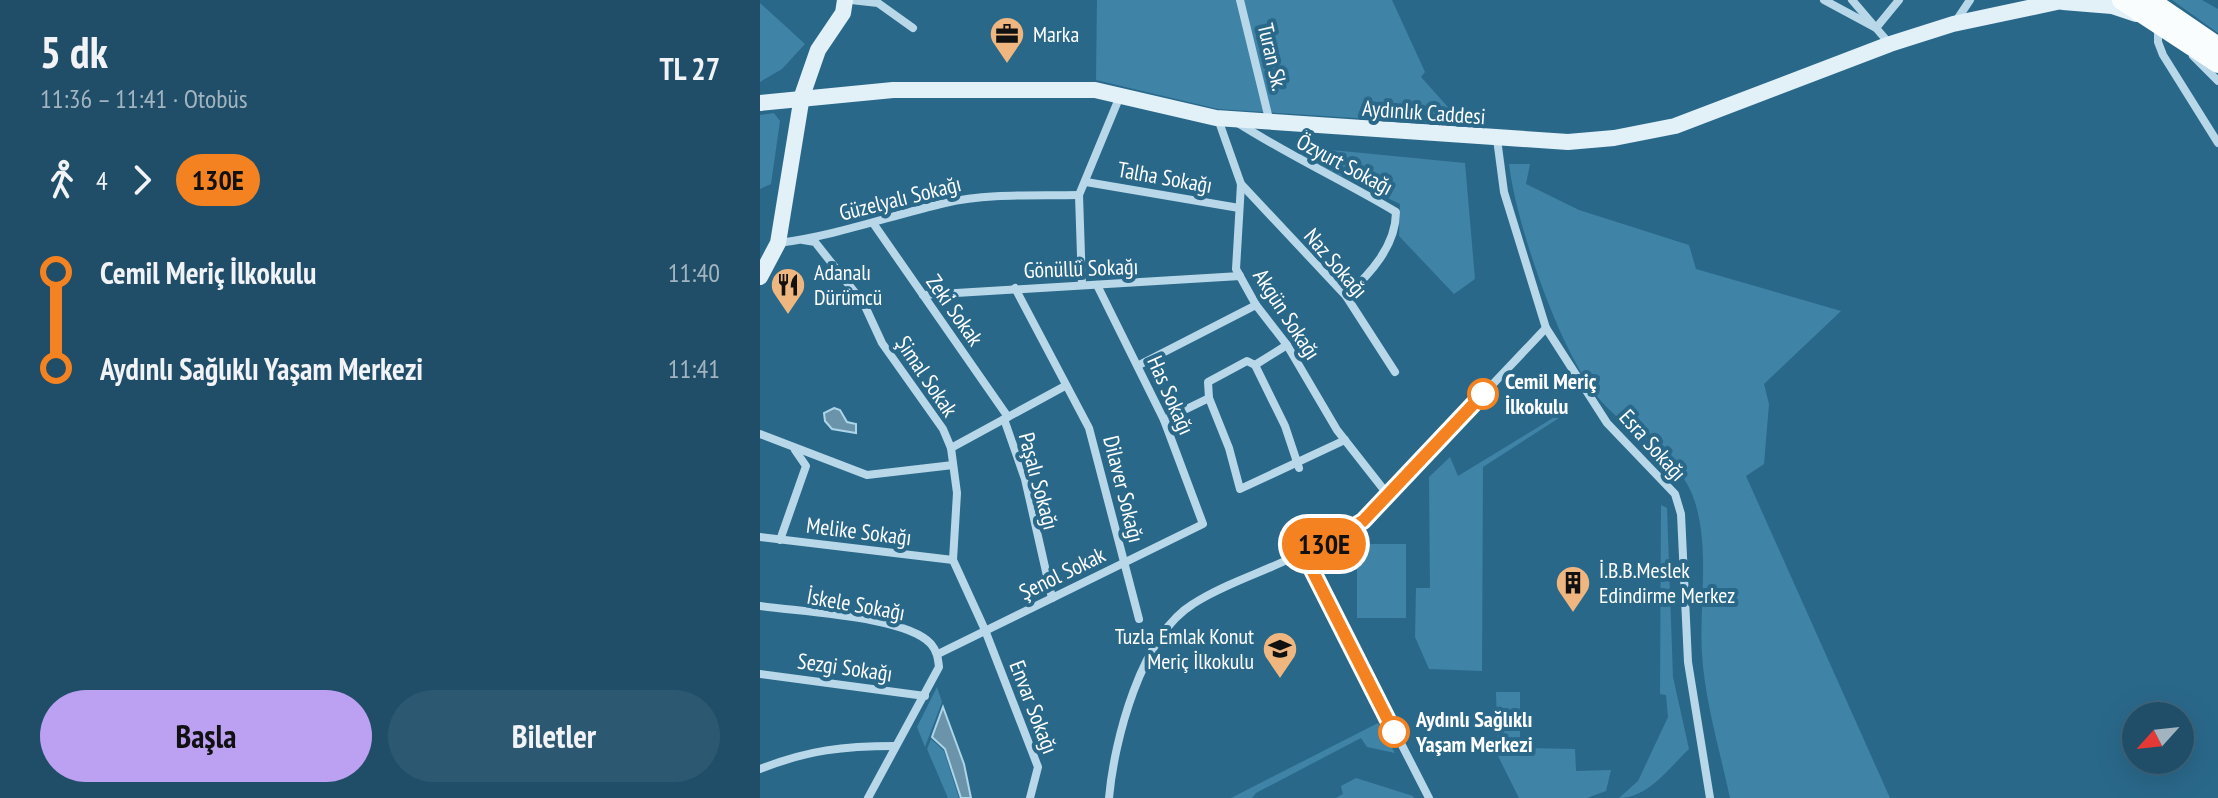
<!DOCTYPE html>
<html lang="tr">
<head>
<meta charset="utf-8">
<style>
	body { margin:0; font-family:"PT Sans Narrow",sans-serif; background:#2d5871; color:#f1f3f6; height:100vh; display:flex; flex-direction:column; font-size:30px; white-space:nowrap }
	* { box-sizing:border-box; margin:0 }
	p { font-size:26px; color:#a2b4c0 }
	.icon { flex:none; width:44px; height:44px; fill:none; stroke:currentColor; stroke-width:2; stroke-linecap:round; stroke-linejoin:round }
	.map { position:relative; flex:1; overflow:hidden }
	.panel { display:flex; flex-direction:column; background:#204e68; width:760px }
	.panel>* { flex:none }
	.badge { padding:0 16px; border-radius:26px; font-size:28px; line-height:52px }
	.needle { width:52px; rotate:243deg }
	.buttons { position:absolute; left:1362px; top:702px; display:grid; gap:16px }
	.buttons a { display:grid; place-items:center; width:72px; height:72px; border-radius:50%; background:#204e68; box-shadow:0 8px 32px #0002,0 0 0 2px #3d657c; font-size:40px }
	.map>.badge { position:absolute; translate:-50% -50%; box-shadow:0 0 0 4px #fff }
	.legs { display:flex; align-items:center; gap:12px; height:88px; padding:0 40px; font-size:26px }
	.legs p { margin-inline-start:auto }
	.summary { display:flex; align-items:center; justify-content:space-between; height:136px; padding:0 40px }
	h1 { font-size:44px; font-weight:600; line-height:60px }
	.button { display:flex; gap:16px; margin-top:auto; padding:16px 40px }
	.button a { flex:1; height:92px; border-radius:48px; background:#bca0f2; color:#111; font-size:32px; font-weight:600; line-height:92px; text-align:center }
	.button a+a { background:#2d5871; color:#f1f3f6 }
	ul { padding:0 40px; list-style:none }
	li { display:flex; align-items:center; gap:28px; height:96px; font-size:30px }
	li i { display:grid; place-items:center; width:12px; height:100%; margin:0 10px; background:currentColor }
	li i::after { content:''; width:20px; height:20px; margin:-10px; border:6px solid; border-radius:50%; background:#204e68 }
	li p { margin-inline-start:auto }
	li:first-child i { background:linear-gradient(#0000 50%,currentColor 0) }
	li:last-child i { background:linear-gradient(currentColor 50%,#0000 0) }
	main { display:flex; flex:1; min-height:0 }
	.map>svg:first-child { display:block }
</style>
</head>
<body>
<main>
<section class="panel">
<div class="summary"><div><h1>5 dk</h1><p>11:36 – 11:41 · Otobüs</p></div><b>TL 27</b></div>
<div class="legs"><svg class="icon" aria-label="walk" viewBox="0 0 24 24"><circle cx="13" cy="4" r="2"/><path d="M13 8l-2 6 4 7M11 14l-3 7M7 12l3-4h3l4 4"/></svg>4<svg class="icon" aria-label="forward" viewBox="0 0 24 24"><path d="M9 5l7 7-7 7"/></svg><b class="badge" style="background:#f58220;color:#111">130E</b></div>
<ul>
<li><i style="color:#f58220"></i><b>Cemil Meriç İlkokulu</b><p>11:40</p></li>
<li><i style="color:#f58220"></i><b>Aydınlı Sağlıklı Yaşam Merkezi</b><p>11:41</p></li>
</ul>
<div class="button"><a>Başla</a><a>Biletler</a></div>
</section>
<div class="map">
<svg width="1458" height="798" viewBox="0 0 1458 798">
	<rect width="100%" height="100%" fill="#2a688a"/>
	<g fill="#3f83a6">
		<polygon points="337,0 632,0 665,72 661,77 704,125 458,109 336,80"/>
		<polygon points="1412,0 1442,0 1458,9 1458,33"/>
		<polygon points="0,3 45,44 22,69 0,82"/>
		<polygon points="14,113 20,121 11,184 0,189 0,115"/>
		<polygon points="541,147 705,163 715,279 694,294 639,236 640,204 540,156"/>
		<path d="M749,164H770L766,184L819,210L929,245L936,269L1081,311L1004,384L1009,404L1004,464L986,476L1130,798H970C960,751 945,702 942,654C939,605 950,551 935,502C921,455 871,435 841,401C801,356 756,224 749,164Z"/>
		<polygon points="793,402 799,418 723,467 722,671 669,669 655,637 656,588 670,588 669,477 690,457 698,476 793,418 788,404"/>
		<path d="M901,505L907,508L913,677L929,749C909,768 888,798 859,798L878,781L908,717L906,695L900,694Z"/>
		<rect x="597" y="544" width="49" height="74"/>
		<polygon points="177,687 182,702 165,747 157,727"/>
		<polygon points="736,692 760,692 760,748 815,749 816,771 851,770 846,791 827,798 759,798 738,756"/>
		<polygon points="618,723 635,753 607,747 601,738 496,793 492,798 471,798"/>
		<polygon points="171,739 184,751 199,798 188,798 167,749"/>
		<polygon points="596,778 653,796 654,798 576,798 583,794 581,786"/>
	</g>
	<g fill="#6b93a9" stroke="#add5e9" stroke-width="2">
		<polygon points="74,408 80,410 87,422 96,424 96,433 72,429 65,421 64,413"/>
		<polygon points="183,707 204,764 211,798 201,798 185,749 172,737"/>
	</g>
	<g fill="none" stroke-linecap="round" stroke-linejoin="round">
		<g stroke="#b8d8e9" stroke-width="8">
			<polyline points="91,0 118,3 153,28"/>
			<polyline points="480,0 510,123"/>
			<polyline points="1064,0 1116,28 1129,43"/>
			<polyline points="1092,0 1116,28 1139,0"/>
			<polyline points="1196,21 1210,0"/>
			<polyline points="1398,27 1398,42 1403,55 1458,143"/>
			<polyline points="1433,56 1458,81"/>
			<polyline points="458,119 481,184 476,269 496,305 527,345 577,430 628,495"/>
			<path d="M478,123C530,156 584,181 636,212C636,246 610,274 586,296"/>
			<polyline points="737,139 744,192 786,328 847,423 915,494 921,514 928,662 950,798"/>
			<polyline points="326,182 479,208"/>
			<polyline points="481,184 586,296 635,372"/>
			<polyline points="113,223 248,417"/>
			<polyline points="43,240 55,242 104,304 122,343 183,429 191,448 197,493 193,560 225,630 278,767 270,798"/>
			<path d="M18,243C75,236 129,216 185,203C228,193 275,196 319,195"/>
			<polyline points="322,285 319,195 360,96"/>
			<polyline points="255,288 329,428 379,619"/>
			<polyline points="163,295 480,276"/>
			<polyline points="527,345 495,365 525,426 539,468"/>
			<polyline points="379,365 496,305"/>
			<polyline points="449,398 448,382 487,361 495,365"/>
			<polyline points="244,419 265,479 292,598"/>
			<polyline points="404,420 449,398 469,448 480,489 585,440"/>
			<polyline points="0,434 107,475 193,465"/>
			<polyline points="191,448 305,386"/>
			<polyline points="0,537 193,560"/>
			<polyline points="20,540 46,466 35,450"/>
			<polyline points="545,556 669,798"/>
			<path d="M0,606C40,612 146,616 171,644C177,651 178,658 179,667L108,798"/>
			<polyline points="178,654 443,524 404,420 337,285"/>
			<polyline points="0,674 165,696"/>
			<path d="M0,769C48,750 84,746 135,746"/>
			<path d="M349,798C354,741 381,636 433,604C462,585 498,574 529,559L545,556L603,521L786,328"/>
		</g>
		<g stroke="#e2f0f8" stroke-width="16">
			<polyline points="1303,2 1352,6 1376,14"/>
			<polyline points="0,103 133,90 335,90 456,118 808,142 854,138 915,126 1130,44 1193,24 1306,0"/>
			<polyline points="0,277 18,243 42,96 58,50 83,13 85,0"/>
		</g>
		<g stroke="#fafdfe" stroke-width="20">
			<polyline points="1362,0 1458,63"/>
			<polyline points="1389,0 1458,47"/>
		</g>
	</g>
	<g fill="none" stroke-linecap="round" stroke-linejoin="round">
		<defs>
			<polyline id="line-1" points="634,732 545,556 603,521 723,394"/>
		</defs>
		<use href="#line-1" stroke="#fff" stroke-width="18"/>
		<use href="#line-1" stroke="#f58220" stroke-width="12"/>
	</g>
	<defs>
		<symbol id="office-pin" viewBox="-11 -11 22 30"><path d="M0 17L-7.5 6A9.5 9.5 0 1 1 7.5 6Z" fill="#efb77f" stroke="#2a688a"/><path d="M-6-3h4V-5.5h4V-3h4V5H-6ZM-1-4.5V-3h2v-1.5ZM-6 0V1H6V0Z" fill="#111"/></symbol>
		<symbol id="restaurant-pin" viewBox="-11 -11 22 30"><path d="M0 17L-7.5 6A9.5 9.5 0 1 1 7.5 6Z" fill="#efb77f" stroke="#2a688a"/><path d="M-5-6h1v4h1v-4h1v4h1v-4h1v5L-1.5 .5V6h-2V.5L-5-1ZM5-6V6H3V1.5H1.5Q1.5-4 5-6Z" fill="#111"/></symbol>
		<symbol id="building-pin" viewBox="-11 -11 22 30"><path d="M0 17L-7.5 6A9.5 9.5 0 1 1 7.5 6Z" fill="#efb77f" stroke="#2a688a"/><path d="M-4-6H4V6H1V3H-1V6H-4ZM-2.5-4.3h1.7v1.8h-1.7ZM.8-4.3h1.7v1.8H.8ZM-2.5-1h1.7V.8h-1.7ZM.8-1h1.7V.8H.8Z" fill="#111"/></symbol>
		<symbol id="school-pin" viewBox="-11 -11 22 30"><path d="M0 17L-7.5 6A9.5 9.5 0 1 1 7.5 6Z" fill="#efb77f" stroke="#2a688a"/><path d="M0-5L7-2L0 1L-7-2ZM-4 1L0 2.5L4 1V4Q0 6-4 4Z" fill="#111"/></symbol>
	</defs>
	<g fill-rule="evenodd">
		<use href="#office-pin" x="227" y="14" width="40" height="54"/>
		<use href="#restaurant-pin" x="8" y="265" width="40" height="54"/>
		<use href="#building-pin" x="793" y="563" width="40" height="54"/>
		<use href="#school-pin" x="500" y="629" width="40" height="54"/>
	</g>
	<g fill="#fff" stroke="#f58220" stroke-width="4">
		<circle cx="723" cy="394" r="14"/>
		<circle cx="634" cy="732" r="14"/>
	</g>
	<g text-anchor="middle" stroke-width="8" stroke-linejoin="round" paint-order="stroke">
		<g font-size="22" fill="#fff" stroke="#2a688a" text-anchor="start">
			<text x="273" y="42">Marka</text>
			<text x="54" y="280">Adanalı<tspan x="54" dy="25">Dürümcü</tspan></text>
			<text x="839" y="578">İ.B.B.Meslek<tspan x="839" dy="25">Edindirme Merkez</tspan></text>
			<text x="494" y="644" text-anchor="end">Tuzla Emlak Konut<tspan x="494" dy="25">Meriç İlkokulu</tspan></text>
		</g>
		<g font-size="22" fill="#fff" stroke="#2a688a">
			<text transform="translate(513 57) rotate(77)" y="8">Turan Sk.</text>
			<text transform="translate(664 112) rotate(4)" y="8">Aydınlık Caddesi</text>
			<text transform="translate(585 164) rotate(28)" y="8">Özyurt Sokağı</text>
			<text transform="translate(405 177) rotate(10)" y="8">Talha Sokağı</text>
			<text transform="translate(140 198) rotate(-14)" y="8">Güzelyalı Sokağı</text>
			<text transform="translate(576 263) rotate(49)" y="8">Naz Sokağı</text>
			<text transform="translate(321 268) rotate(-2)" y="8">Gönüllü Sokağı</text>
			<text transform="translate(195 310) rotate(55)" y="8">Zeki Sokak</text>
			<text transform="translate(527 314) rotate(57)" y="8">Akgün Sokağı</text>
			<text transform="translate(167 376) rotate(56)" y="8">Şimal Sokak</text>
			<text transform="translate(411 395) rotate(66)" y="8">Has Sokağı</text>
			<text transform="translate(893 445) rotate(48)" y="8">Esra Sokağı</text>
			<text transform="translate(279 481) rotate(75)" y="8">Paşalı Sokağı</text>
			<text transform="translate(364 489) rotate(76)" y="8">Dilaver Sokağı</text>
			<text transform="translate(99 531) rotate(7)" y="8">Melike Sokağı</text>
			<text transform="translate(302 573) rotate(-26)" y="8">Şenol Sokak</text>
			<text transform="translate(96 604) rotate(10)" y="8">İskele Sokağı</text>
			<text transform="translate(85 667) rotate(8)" y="8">Sezgi Sokağı</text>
			<text transform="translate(274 707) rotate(69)" y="8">Envar Sokağı</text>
		</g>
		<g font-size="22" font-weight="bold" fill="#fff" stroke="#2a688a" text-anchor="start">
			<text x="745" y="389">Cemil Meriç<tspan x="745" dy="25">İlkokulu</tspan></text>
			<text x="656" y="727">Aydınlı Sağlıklı<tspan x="656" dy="25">Yaşam Merkezi</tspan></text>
		</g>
	</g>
</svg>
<div class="buttons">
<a><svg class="needle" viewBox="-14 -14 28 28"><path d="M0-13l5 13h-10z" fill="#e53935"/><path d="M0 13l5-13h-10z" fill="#a2b4c0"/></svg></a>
</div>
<b class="badge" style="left:564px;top:544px;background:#f58220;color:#111">130E</b>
</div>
</main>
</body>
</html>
